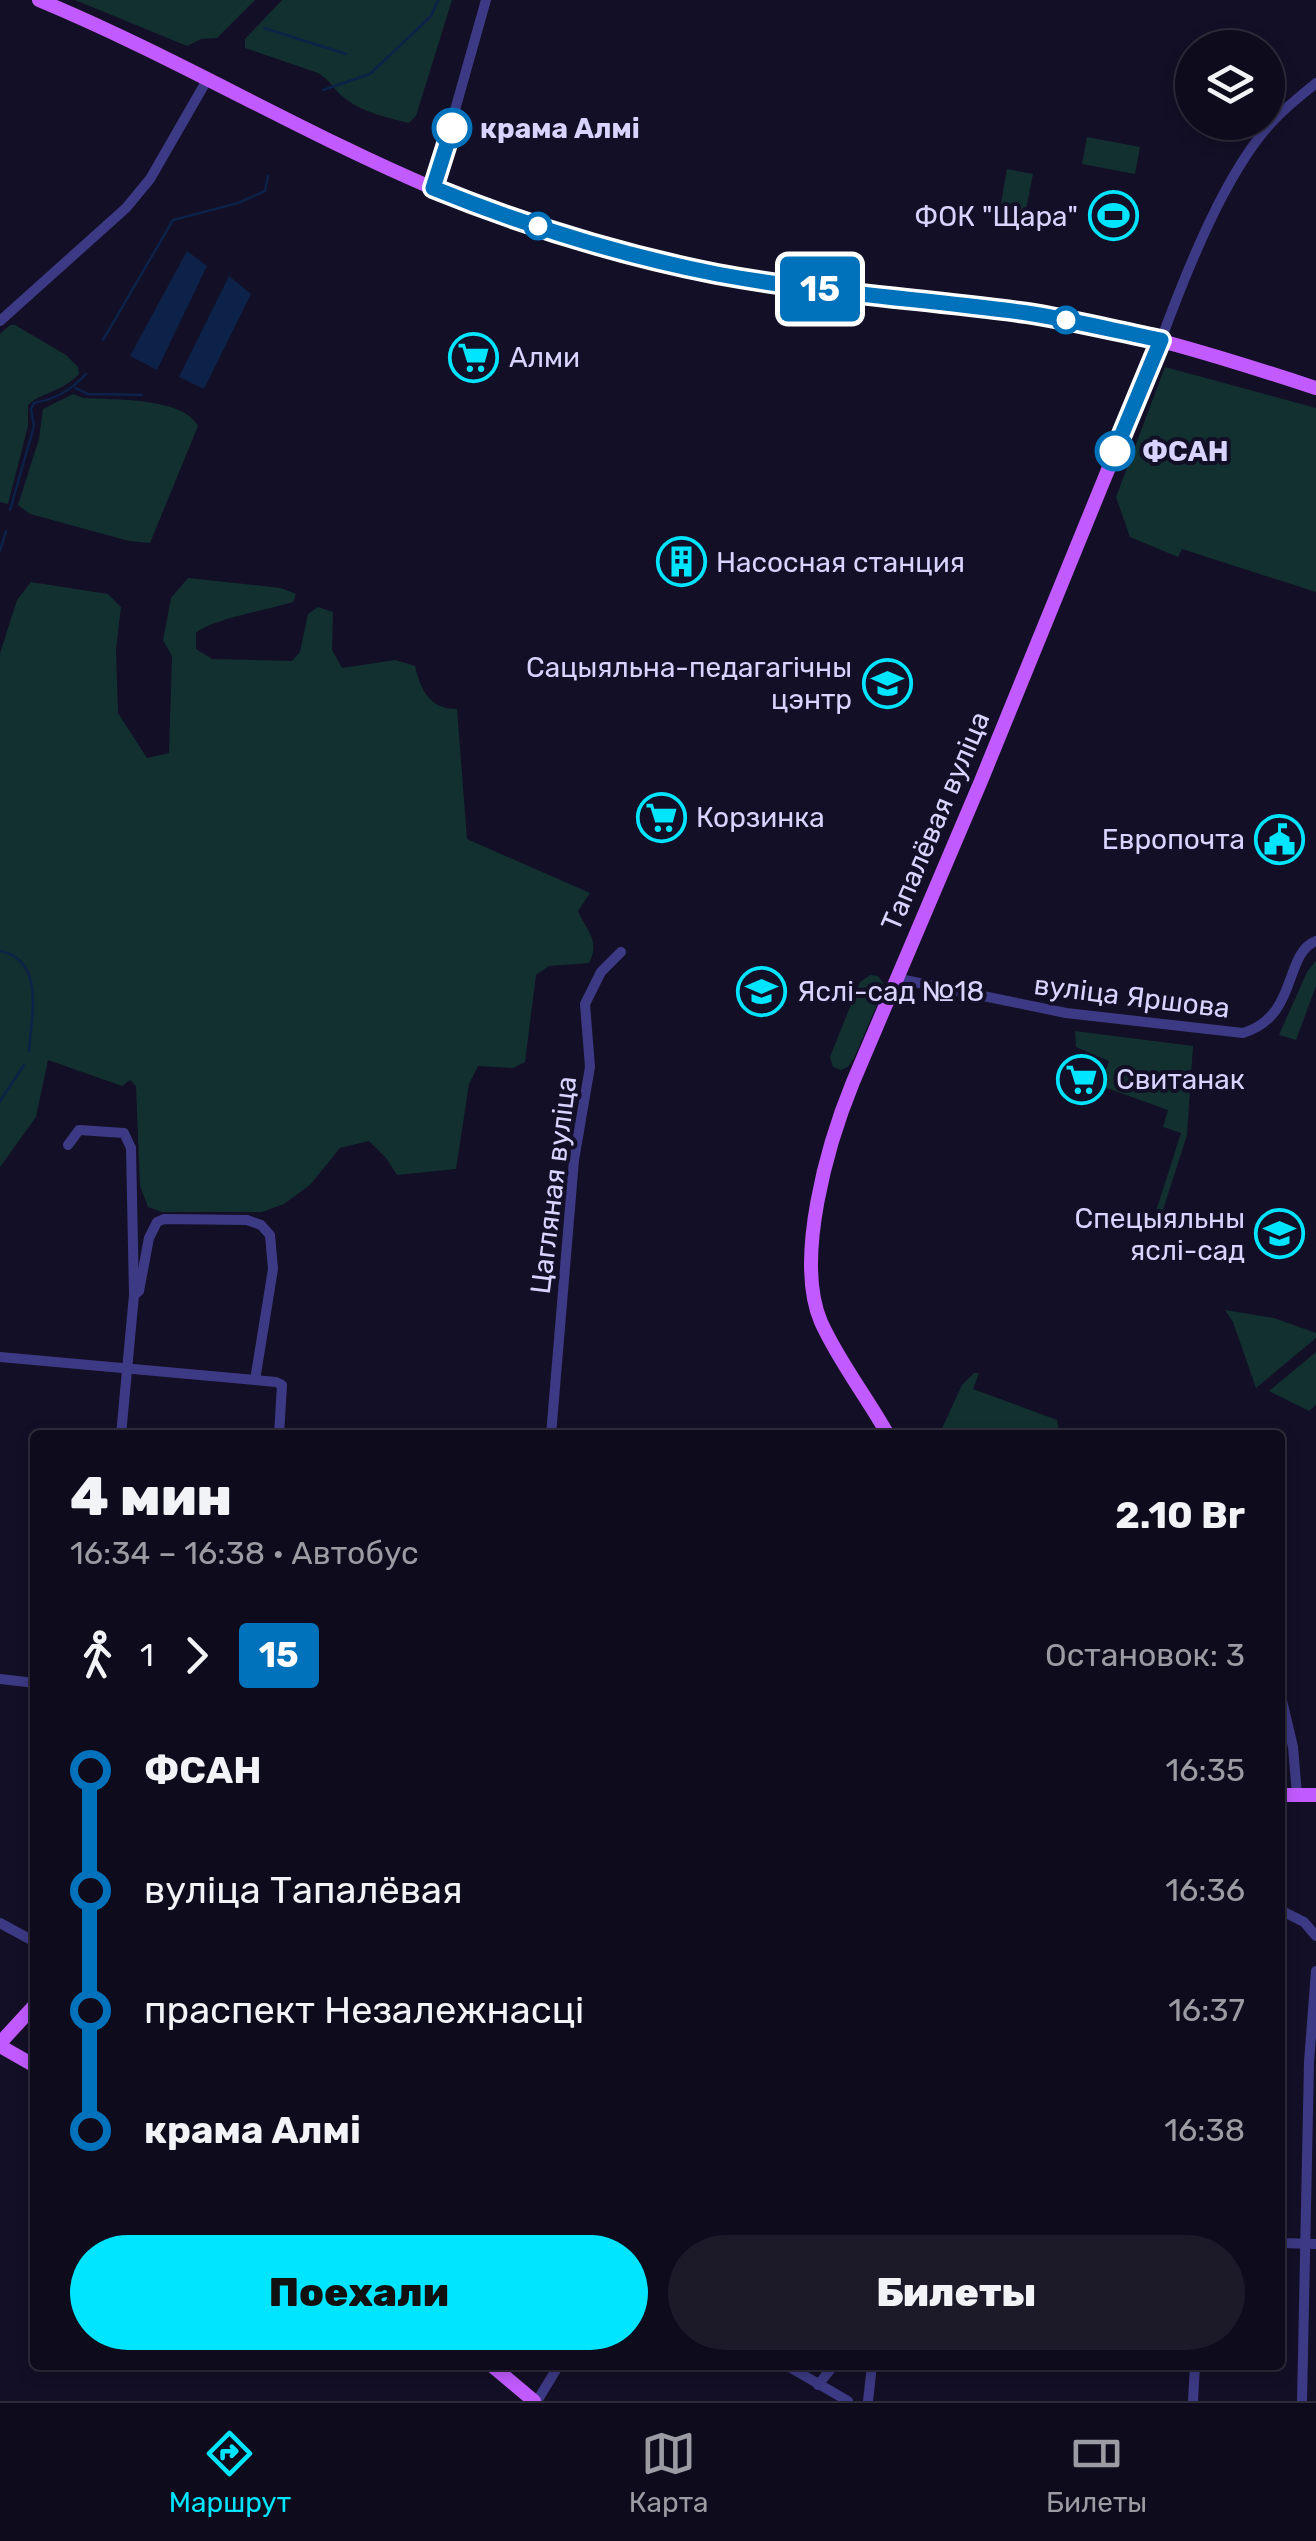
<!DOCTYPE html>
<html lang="ru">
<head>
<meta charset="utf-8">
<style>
	body { margin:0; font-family:Rubik,sans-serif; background:#1c1929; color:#f1f3f6; height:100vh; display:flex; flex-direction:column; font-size:38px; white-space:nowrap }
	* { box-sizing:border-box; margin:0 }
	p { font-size:32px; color:#9b9ba3 }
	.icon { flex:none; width:55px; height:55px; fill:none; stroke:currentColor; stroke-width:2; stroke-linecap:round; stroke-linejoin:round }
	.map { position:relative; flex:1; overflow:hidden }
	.details { position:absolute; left:30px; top:1430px; width:1255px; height:940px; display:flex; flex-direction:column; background:#0e0b1c; border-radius:10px; box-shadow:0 5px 15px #0003,0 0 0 2px #2e2b3b }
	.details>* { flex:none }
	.badge { padding:0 20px; border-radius:8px; font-size:35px; line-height:65px }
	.buttons { position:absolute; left:1175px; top:30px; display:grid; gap:20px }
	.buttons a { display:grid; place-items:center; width:110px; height:110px; border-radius:50%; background:#0e0b1c; box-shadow:0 5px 15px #0003,0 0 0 2px #2e2b3b; font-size:50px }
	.map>.badge { position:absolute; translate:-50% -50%; box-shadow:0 0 0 5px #fff }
	.legs { display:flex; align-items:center; gap:15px; height:110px; padding:0 40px; font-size:32px }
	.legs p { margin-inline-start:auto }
	.summary { display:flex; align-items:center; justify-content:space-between; height:170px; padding:0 40px }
	h1 { font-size:55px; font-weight:800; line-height:75px }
	.button { display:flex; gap:20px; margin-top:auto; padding:20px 40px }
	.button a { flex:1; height:115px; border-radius:60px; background:#00e5ff; color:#111; font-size:40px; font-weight:800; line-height:115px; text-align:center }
	.button a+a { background:#1c1929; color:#f1f3f6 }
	ul { padding:0 40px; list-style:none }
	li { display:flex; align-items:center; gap:35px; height:120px; font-size:38px }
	li i { display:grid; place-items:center; width:15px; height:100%; margin:0 12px; background:currentColor }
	li i::after { content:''; width:25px; height:25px; margin:-12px; border:8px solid; border-radius:50%; background:#0e0b1c }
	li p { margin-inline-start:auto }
	li:first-child i { background:linear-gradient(#0000 50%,currentColor 0) }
	li:last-child i { background:linear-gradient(currentColor 50%,#0000 0) }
	.menu { display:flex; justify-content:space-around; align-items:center; height:140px; border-top:2px solid #2e2b3b; background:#0e0b1c; font-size:28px; color:#9b9ba3 }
	.menu a { display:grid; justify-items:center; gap:5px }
	.menu .selected { color:#00e5ff }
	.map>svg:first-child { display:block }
</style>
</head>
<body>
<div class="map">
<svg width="1316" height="2401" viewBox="0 0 1316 2401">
	<rect width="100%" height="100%" fill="#130f26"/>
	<g fill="#12302f">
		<polygon points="75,0 255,0 217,38 201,39 187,46"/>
		<path d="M282,0H452L416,116L409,123C385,117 361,112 342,96C333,88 329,79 318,73L245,48V39Z"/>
		<polygon points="1087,137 1140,147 1135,174 1082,164"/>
		<polygon points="1007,169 1033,174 1023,225 998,220"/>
		<path d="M10,325H15L66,355L78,367L79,374C61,393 41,392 28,405V426L8,504L0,502V334Z"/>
		<polygon points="1165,367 1316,408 1316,592 1182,549 1178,557 1130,537 1116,497"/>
		<path d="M73,394L84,398C113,400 183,397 198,426L150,543L129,541L30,514L18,505L39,439L43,409Z"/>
		<path d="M188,578L281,588L296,594L293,602C268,610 212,619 196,633V649L212,659L292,661L300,652L308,614L318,607L333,612L332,650L342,668L395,660L415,666C421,690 429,709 457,709L467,839L590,893L578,911C586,930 601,941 589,963L549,966L536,975L525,1062L513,1068L478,1066L469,1084L456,1169L397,1175L386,1158L369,1141L340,1148L310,1185L284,1204L262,1212H162L148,1207L140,1186L136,1086L130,1080L122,1086L48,1060L36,1117L0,1167V653L17,600L31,582L108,594L121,607L116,650L118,713L147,758L169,753L172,656L163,640L171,598Z"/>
		<polygon points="1316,961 1316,986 1296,1040 1279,1035 1307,972"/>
		<polygon points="870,975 878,976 883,983 882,993 854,1058 848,1067 841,1070 833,1067 830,1057 860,982"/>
		<polygon points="1075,1031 1193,1046 1187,1135 1162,1213 1156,1211 1181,1133 1163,1127 1168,1110 1101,1086 1109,1061 1076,1047"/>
		<polygon points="1225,1310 1274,1318 1316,1333 1316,1338 1256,1388 1233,1322"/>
		<polygon points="1316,1352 1316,1405 1309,1411 1269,1391"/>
		<polygon points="974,1373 979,1373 973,1389 1057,1420 1060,1435 939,1435 962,1385"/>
	</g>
	<g fill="#0c2248">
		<polygon points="187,251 207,266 157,370 130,356"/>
		<polygon points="229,276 251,294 204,389 179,377"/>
	</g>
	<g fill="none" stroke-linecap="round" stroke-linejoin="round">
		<g stroke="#0c2248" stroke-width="2.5">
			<polyline points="264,28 346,54"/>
			<polyline points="323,90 370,74 431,16 438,0"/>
			<polyline points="103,340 173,220 238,203 265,191 268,176"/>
			<polyline points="75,388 88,394 142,395"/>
			<path d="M10,510L34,426L31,409L34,403C56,399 71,390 86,374"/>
			<polyline points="0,551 6,531"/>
			<path d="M0,951C46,960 31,1017 29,1051"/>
			<polyline points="0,1101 24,1065"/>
		</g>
		<g stroke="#3d3a85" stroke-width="10">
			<polyline points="433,188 486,0"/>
			<polyline points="0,321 126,208 150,179 207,80"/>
			<path d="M1161,340C1185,275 1226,169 1275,119C1287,106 1302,95 1316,83"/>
			<path d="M895,978L1066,1013L1243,1033C1299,1016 1283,954 1316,941"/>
			<polyline points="68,1145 79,1130 124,1133 131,1148 134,1295 121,1435"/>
			<polyline points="0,1357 255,1380 273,1269 270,1235 261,1225 247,1220 164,1219 157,1222 149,1238 139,1291 134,1295"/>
			<polyline points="255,1380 276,1382 282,1385 279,1435"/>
			<polyline points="551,1435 574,1160 590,1067 585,1004 601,972 621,952"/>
			<polyline points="0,1679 35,1683"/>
			<polyline points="1280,1692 1293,1747 1297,1795"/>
			<polyline points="1280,1910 1304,1922 1316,1936"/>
			<polyline points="0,1923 35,1942"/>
			<polyline points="1280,2243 1316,2244"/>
			<polyline points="786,2365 848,2401"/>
			<polyline points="818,2385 834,2365"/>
			<polyline points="537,2401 559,2365"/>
			<polyline points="868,2401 872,2365"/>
			<polyline points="1193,2401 1195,2365"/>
			<polyline points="1302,2401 1309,2062 1316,1971"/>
		</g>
		<g stroke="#c25bff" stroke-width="14">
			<path d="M39,0C174,56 300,132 435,189C502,217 572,237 643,257C766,292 897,297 1024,313C1123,326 1221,357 1316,388"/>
			<path d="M888,1435C867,1397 839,1362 821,1322C794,1259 828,1143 853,1082L981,781L1161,340"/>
			<polyline points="1280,1795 1316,1795"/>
			<polyline points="0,2043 35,2005"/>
			<polyline points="0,2046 35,2066"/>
			<polyline points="491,2365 534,2401"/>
		</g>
	</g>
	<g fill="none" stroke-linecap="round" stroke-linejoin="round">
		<defs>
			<path id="line-1" d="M452,128L433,188C524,225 620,255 717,274C819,293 924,299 1027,313C1072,320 1116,331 1161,340L1115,451"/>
		</defs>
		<use href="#line-1" stroke="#fff" stroke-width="22"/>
		<use href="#line-1" stroke="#0072bc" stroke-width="15"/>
	</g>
	<defs>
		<symbol id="stadium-ring" viewBox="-11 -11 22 22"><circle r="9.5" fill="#130f26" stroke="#00e5ff" stroke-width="1.5"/><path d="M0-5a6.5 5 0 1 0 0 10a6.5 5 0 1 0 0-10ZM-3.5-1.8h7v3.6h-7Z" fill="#00e5ff"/></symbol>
		<symbol id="supermarket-ring" viewBox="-11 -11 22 22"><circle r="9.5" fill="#130f26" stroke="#00e5ff" stroke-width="1.5"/><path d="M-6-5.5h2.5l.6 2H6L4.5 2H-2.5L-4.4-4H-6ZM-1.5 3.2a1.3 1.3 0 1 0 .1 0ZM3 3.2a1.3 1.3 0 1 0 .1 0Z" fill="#00e5ff"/></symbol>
		<symbol id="building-ring" viewBox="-11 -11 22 22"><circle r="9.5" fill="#130f26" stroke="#00e5ff" stroke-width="1.5"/><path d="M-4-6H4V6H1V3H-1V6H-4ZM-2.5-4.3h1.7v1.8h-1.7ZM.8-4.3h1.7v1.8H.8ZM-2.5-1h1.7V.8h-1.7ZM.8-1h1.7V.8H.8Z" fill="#00e5ff"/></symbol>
		<symbol id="school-ring" viewBox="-11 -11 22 22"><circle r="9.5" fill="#130f26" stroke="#00e5ff" stroke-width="1.5"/><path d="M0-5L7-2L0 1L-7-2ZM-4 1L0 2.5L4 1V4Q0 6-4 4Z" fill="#00e5ff"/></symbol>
		<symbol id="civic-ring" viewBox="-11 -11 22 22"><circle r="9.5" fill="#130f26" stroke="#00e5ff" stroke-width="1.5"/><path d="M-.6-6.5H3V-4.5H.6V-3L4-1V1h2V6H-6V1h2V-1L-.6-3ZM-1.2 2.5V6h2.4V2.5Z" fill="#00e5ff"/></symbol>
	</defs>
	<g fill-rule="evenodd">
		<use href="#stadium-ring" x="1086" y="188" width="55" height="55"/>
		<use href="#supermarket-ring" x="446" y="330" width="55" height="55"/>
		<use href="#building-ring" x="654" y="534" width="55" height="55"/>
		<use href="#school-ring" x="860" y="656" width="55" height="55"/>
		<use href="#supermarket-ring" x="634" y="790" width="55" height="55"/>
		<use href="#civic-ring" x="1252" y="812" width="55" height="55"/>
		<use href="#school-ring" x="734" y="964" width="55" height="55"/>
		<use href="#supermarket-ring" x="1054" y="1052" width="55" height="55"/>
		<use href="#school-ring" x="1252" y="1206" width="55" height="55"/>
	</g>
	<g fill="#fff" stroke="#0072bc" stroke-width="5">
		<circle cx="452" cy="128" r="18"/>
		<circle cx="538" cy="226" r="12"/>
		<circle cx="1066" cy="320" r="12"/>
		<circle cx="1115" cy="451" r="18"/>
	</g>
	<g text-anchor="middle" stroke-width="8" stroke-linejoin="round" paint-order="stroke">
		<g font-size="28" font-weight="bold" fill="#d9d4ff" stroke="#130f26" text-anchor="start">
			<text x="480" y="138">крама Алмі</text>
			<text x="1142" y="461">ФСАН</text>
		</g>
		<g font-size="28" fill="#d9d4ff" stroke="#130f26" text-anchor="start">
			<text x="1078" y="226" text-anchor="end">ФОК "Щара"</text>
			<text x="509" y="367">Алми</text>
			<text x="716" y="572">Насосная станция</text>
			<text x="852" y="677" text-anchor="end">Сацыяльна-педагагічны<tspan x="852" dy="32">цэнтр</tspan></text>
			<text x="696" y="827">Корзинка</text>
			<text x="1245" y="849" text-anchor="end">Европочта</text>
			<text x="797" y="1001">Яслі-сад №18</text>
			<text x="1116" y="1089">Свитанак</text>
			<text x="1245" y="1228" text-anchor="end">Спецыяльны<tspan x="1245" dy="32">яслі-сад</tspan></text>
		</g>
		<g font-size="28" fill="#d9d4ff" stroke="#130f26">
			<text transform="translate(935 821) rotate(-67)" y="10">Тапалёвая вуліца</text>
			<text transform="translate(1132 996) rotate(7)" y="10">вуліца Яршова</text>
			<text transform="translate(553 1185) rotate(-83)" y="10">Цагляная вуліца</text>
		</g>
	</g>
</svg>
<div class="buttons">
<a><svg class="icon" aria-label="layers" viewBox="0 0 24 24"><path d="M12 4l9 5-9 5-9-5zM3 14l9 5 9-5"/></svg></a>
</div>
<b class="badge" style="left:820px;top:289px;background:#0072bc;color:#fff">15</b>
<section class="details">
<div class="summary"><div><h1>4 мин</h1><p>16:34 – 16:38 · Автобус</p></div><b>2.10 Br</b></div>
<div class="legs"><svg class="icon" aria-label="walk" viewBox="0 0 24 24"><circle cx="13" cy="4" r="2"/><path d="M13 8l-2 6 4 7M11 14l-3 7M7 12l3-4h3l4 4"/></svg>1<svg class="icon" aria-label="forward" viewBox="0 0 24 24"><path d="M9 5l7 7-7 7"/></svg><b class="badge" style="background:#0072bc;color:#fff">15</b><p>Остановок: 3</p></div>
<ul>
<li><i style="color:#0072bc"></i><b>ФСАН</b><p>16:35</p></li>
<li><i style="color:#0072bc"></i><span>вуліца Тапалёвая</span><p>16:36</p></li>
<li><i style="color:#0072bc"></i><span>праспект Незалежнасці</span><p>16:37</p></li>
<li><i style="color:#0072bc"></i><b>крама Алмі</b><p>16:38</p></li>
</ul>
<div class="button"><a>Поехали</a><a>Билеты</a></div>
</section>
</div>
<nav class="menu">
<a class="selected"><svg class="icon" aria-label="directions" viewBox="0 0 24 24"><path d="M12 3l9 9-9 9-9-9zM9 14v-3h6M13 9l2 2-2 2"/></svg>Маршрут</a>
<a><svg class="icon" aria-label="map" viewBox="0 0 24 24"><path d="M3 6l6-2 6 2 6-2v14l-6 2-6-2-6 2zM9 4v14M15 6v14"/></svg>Карта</a>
<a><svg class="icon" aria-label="tickets" viewBox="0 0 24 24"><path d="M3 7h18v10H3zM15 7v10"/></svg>Билеты</a>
</nav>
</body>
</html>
